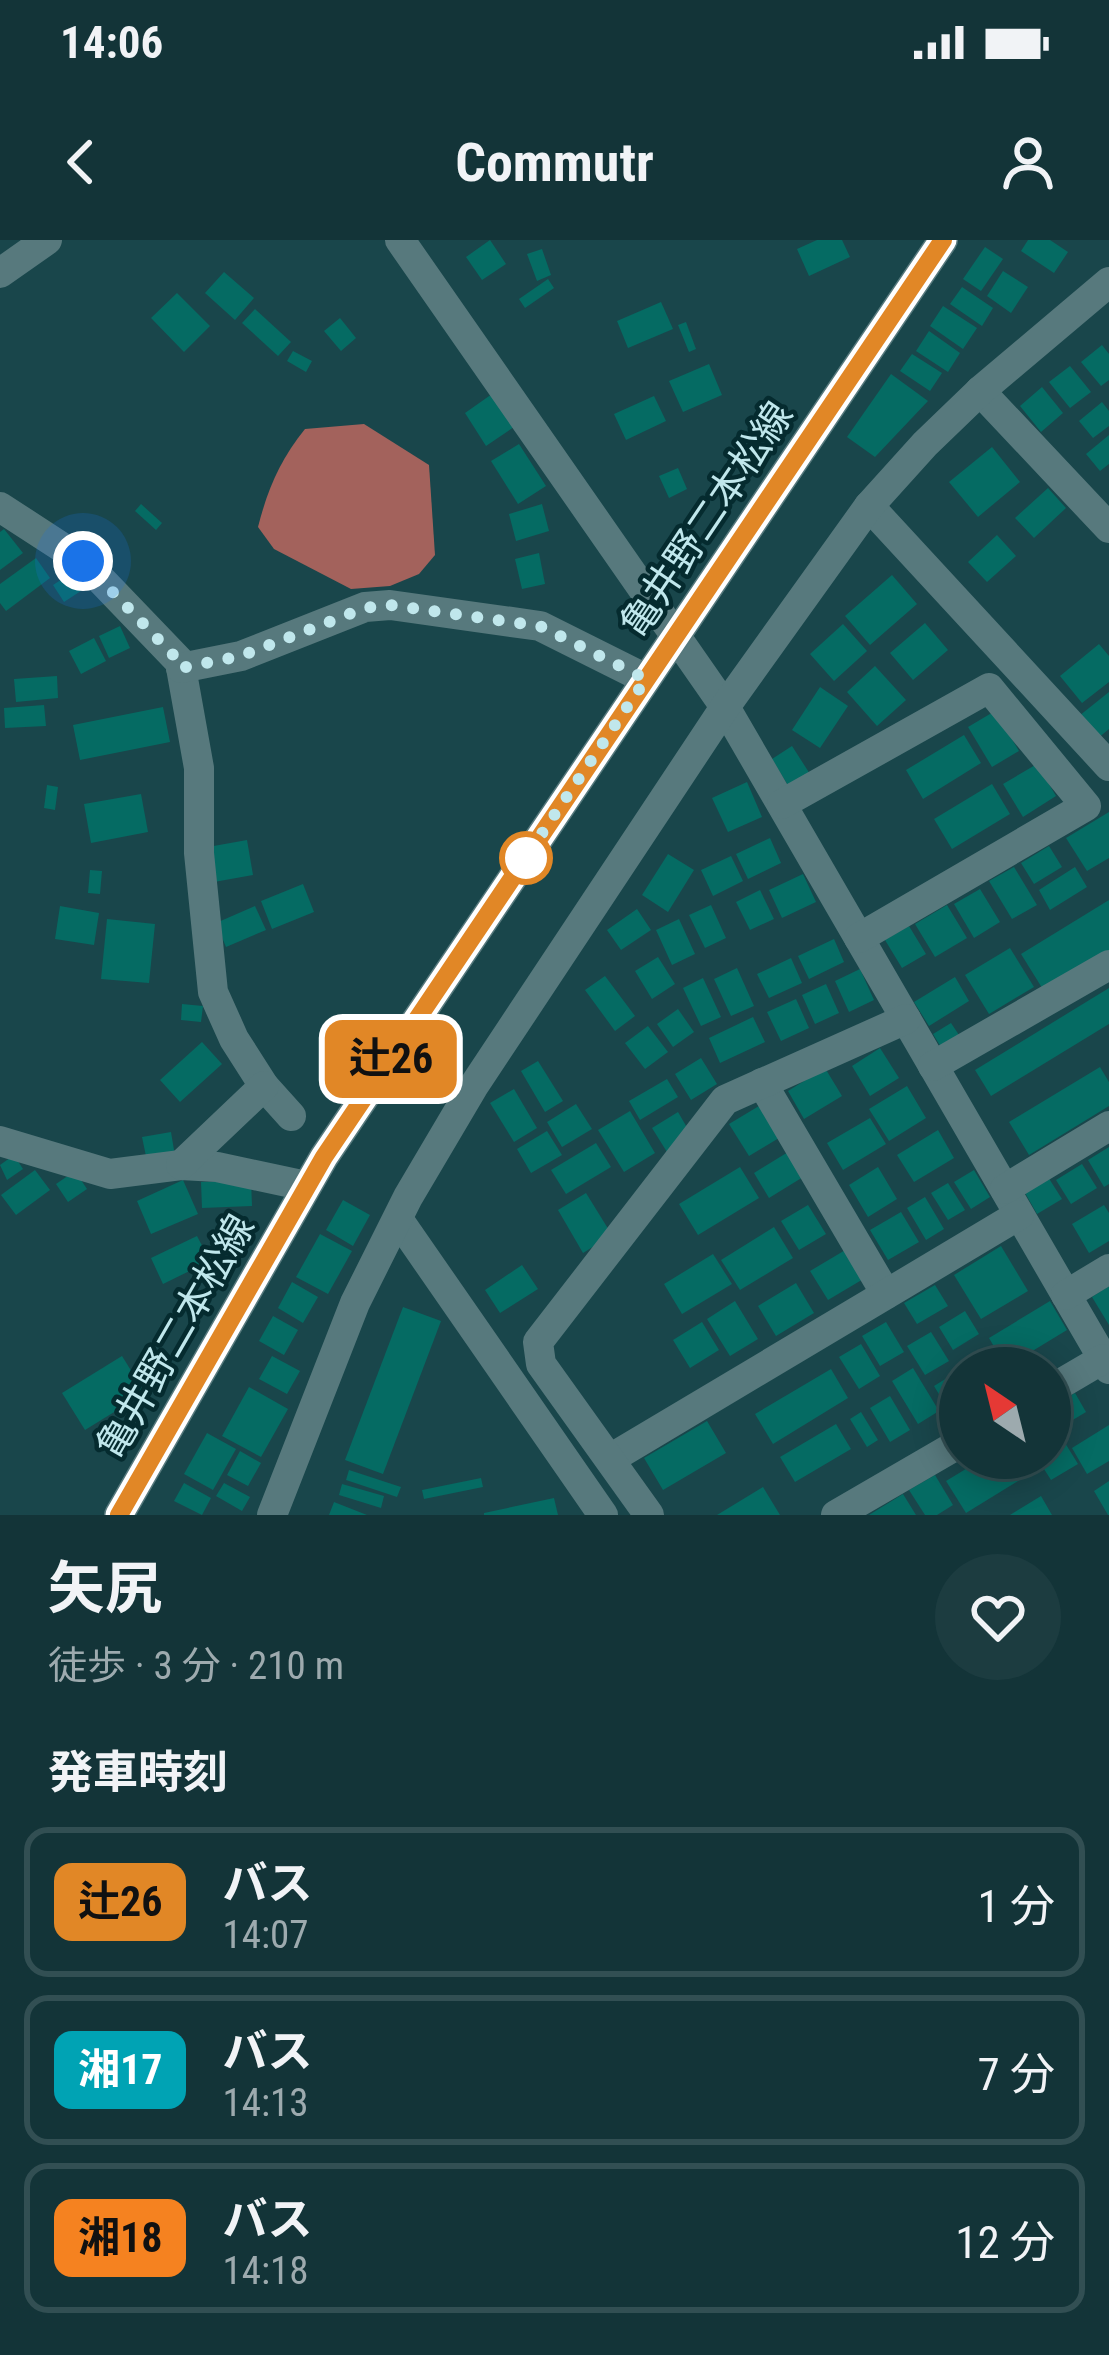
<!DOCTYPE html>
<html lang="ja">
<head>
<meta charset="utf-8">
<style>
	body { margin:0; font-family:"Roboto Condensed","Noto Sans JP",sans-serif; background:#1c3c40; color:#f1f3f6; height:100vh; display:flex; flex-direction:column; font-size:45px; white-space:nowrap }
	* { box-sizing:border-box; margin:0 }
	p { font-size:39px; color:#9daaae }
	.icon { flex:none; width:66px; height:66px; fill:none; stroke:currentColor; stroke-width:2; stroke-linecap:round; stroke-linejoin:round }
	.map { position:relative; height:1275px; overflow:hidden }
	.panel { display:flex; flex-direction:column; background:#133438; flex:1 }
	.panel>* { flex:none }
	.badge { padding:0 24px; border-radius:18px; font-size:42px; line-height:78px }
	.needle { width:78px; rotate:325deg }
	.fabs { position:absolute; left:939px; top:1107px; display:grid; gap:24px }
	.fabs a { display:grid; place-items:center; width:132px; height:132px; border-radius:50%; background:#133438; box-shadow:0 6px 30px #0003,0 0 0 3px #324f53; font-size:60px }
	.you { position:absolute; width:60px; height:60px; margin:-30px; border:9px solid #fff; border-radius:50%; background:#1a73e8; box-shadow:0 0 0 18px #1a73e833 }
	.map>.badge { position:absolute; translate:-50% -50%; box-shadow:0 0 0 6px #fff }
	h2 { padding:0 48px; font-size:45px; line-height:108px }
	.round { display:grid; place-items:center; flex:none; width:126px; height:126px; border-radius:63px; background:#1c3c40 }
	.head { display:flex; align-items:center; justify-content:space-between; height:204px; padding:0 48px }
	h1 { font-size:57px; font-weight:700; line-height:90px }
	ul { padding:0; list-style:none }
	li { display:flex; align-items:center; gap:36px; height:150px; margin:0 24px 18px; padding:0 24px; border:6px solid #324f53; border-radius:24px }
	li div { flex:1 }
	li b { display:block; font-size:45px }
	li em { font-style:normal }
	li .badge { min-width:132px; font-weight:700; text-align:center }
	.status { display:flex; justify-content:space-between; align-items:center; height:84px; padding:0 60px; background:#133438; direction:ltr }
	.status svg { height:33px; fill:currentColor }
	header { display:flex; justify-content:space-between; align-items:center; height:156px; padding:0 48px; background:#133438; font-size:54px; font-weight:700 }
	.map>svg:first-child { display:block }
</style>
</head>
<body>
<div class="status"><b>14:06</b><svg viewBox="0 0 49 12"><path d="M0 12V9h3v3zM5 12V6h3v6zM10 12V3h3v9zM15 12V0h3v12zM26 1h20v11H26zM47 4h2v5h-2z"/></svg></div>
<header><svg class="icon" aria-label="back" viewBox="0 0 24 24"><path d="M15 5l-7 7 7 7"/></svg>Commutr<svg class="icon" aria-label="person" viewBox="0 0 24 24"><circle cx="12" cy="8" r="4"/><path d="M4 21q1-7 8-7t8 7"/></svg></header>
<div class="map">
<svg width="1109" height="1275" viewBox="0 0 1109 1275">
	<rect width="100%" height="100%" fill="#19464b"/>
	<path fill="#a3625c" d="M364,184L429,225L435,315L419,334L390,346L351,349L274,309L258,287C268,248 280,220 305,189Z"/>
	<g fill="#056b63">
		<polygon points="490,0 506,24 482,40 466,17"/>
		<polygon points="817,0 842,0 850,17 809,36 797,9"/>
		<polygon points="1028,0 1050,0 1068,12 1054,33 1021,11"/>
		<polygon points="985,7 1003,19 981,51 963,39"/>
		<polygon points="542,9 551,35 537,41 527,14"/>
		<polygon points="1003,31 1028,47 1011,73 987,56"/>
		<polygon points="224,32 254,58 235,80 205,53"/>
		<polygon points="548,39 554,48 525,68 519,59"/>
		<polygon points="962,47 993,68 982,86 950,64"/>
		<polygon points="177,53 210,86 184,112 151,78"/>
		<polygon points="661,62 673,89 628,108 617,81"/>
		<polygon points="943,66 977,88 963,109 930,86"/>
		<polygon points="255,69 291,102 278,116 242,83"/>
		<polygon points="340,78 356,98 341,111 324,91"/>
		<polygon points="686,82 696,109 689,112 678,85"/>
		<polygon points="929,91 960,113 948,132 916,111"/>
		<polygon points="1102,105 1109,114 1109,140 1101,146 1081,122"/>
		<polygon points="293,111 312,121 306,132 287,121"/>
		<polygon points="912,114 942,133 930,151 900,131"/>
		<polygon points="709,124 722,155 683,172 669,141"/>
		<polygon points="1070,126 1091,152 1070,168 1049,142"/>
		<polygon points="891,134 928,161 875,217 847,197"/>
		<polygon points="1042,147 1063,173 1041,192 1020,166"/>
		<polygon points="492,154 514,187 486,206 465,173"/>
		<polygon points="654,156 666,181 626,200 614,174"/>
		<polygon points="1102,162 1109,171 1109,186 1093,198 1079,181"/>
		<polygon points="1109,195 1109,224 1100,231 1086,214"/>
		<polygon points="519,204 546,246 518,264 491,221"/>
		<polygon points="992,207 1020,242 978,277 949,242"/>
		<polygon points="678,228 687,249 669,258 659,236"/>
		<polygon points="1048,248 1066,268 1034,298 1015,278"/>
		<polygon points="141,264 162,283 156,290 135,271"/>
		<polygon points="542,264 549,291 516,301 509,274"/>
		<polygon points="4,289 23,313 0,330 0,292"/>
		<polygon points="997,295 1016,316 987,342 968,322"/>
		<polygon points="539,313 545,344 522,349 515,319"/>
		<polygon points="36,318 50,338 6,371 0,363 0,344"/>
		<polygon points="76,330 87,347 64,362 53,345"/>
		<polygon points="892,335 917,364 870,405 845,376"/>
		<polygon points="925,383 948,410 913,440 890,413"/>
		<polygon points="843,384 867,411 834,441 810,414"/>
		<polygon points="120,386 130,408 109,418 99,396"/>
		<polygon points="94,398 106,421 81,434 69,411"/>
		<polygon points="1099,404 1109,416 1109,442 1082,463 1060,436"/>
		<polygon points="875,426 906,460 877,486 847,452"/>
		<polygon points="57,436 58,458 16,462 14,439"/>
		<polygon points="820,447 848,466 820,508 792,490"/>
		<polygon points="1109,452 1109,489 1097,499 1079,476"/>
		<polygon points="44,465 46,486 5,488 4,468"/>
		<polygon points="163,467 170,502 80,520 73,485"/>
		<polygon points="995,471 1019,511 992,527 968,487"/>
		<polygon points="964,495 981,523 923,559 906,530"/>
		<polygon points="792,506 810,534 789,547 772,519"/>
		<polygon points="1037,524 1056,556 1023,577 1003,544"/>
		<polygon points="747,542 762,577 728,592 712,558"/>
		<polygon points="992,544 1010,574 952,609 934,579"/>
		<polygon points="47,545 58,547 55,570 44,568"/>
		<polygon points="141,554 148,592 91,603 84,564"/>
		<polygon points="1109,572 1109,618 1087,631 1066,598"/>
		<polygon points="770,598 781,623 748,639 736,614"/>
		<polygon points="247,600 253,635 214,642 208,607"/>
		<polygon points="1049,606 1062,627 1034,644 1021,623"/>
		<polygon points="668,614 694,630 668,672 642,655"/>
		<polygon points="731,616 743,641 713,656 701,630"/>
		<polygon points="1014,627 1037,665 1012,679 989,641"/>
		<polygon points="1075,627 1087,647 1050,670 1039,650"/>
		<polygon points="90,630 102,631 100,654 88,653"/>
		<polygon points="803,634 816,662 782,678 769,650"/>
		<polygon points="303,644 314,672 272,689 261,661"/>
		<polygon points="980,649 1000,682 974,698 954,664"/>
		<polygon points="760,650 774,679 750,690 736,662"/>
		<polygon points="1109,660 1109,712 1044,751 1021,714"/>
		<polygon points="711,665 726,698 705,708 689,675"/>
		<polygon points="947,665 967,698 935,717 915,684"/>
		<polygon points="60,666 99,673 94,705 55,699"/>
		<polygon points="255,666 266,690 226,707 216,683"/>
		<polygon points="637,669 651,690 621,710 607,690"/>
		<polygon points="107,679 155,684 149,743 101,739"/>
		<polygon points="679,679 695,714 672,725 656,690"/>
		<polygon points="909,686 926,714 902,728 885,700"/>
		<polygon points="834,699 844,722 809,739 798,716"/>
		<polygon points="1010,708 1034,747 989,774 965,735"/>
		<polygon points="658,717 675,744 652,759 635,731"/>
		<polygon points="791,718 802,743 769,758 757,734"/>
		<polygon points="737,728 754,766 731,776 714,739"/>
		<polygon points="860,729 874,760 849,772 835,741"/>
		<polygon points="605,736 635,776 615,791 585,750"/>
		<polygon points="955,737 969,761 929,786 914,762"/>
		<polygon points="703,738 721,777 701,786 683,748"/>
		<polygon points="826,744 839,773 815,784 802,755"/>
		<polygon points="1109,748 1109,784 991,856 975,830"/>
		<polygon points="796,759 809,788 781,801 767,772"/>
		<polygon points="182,764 203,766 201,782 181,780"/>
		<polygon points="678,769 694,792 673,807 657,784"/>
		<polygon points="753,777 765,802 720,823 709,798"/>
		<polygon points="951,783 961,798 942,809 933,794"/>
		<polygon points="648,786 668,812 645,829 625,803"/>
		<polygon points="202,802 222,824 180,862 160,840"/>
		<polygon points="880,808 899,838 870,856 852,826"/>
		<polygon points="701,818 717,844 691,860 675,834"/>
		<polygon points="538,821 563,861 545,872 521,831"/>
		<polygon points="1100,827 1109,842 1109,866 1029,915 1009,882"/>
		<polygon points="825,828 842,856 804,879 788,851"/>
		<polygon points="667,839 678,857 640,880 629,861"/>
		<polygon points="907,846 926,878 889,901 869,869"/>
		<polygon points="514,849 537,888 514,902 490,863"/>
		<polygon points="576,864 592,889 562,907 547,882"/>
		<polygon points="759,866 779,898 749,916 729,884"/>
		<polygon points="630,871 655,913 624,932 598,890"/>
		<polygon points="678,872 692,896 667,912 652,888"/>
		<polygon points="870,878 886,904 843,930 827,903"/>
		<polygon points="938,890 954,918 914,942 897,915"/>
		<polygon points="547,891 562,915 531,933 517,909"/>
		<polygon points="171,892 175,916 147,921 142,897"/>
		<polygon points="596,903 611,927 566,954 551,930"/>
		<polygon points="1109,907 1109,944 1104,947 1088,920"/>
		<polygon points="793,909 808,934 769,958 754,933"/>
		<polygon points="14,915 23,929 7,940 0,925"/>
		<polygon points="1082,924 1097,948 1071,964 1056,940"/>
		<polygon points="740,927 759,958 698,995 679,964"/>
		<polygon points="878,927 897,959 868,977 849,945"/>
		<polygon points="35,930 50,950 16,975 1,955"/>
		<polygon points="974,930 990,957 971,969 954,942"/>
		<polygon points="75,931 87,949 68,962 56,944"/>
		<polygon points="1048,937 1062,959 1037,974 1024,951"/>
		<polygon points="183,940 198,974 151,994 137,961"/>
		<polygon points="251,940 252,966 202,968 201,942"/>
		<polygon points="948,943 965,970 948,980 931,953"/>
		<polygon points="586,953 612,995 583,1013 558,970"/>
		<polygon points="925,957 944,989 926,1000 907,968"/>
		<polygon points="343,960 370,975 353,1006 326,990"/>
		<polygon points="808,965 826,994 799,1010 781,981"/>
		<polygon points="1104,965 1109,973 1109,1001 1089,1013 1072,984"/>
		<polygon points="901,972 919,1002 888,1020 870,990"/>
		<polygon points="774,987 793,1018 740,1050 721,1020"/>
		<polygon points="320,994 352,1011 328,1054 296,1037"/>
		<polygon points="197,996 210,1021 163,1044 151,1018"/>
		<polygon points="1001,1006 1028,1051 981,1079 954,1035"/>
		<polygon points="847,1009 865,1038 828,1060 810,1031"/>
		<polygon points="713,1014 732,1044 682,1074 664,1044"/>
		<polygon points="522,1025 538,1049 500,1073 485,1050"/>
		<polygon points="292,1042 318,1057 303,1083 278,1068"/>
		<polygon points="796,1043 814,1073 776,1096 758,1066"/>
		<polygon points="935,1045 948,1066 917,1084 904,1063"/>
		<polygon points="1109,1046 1109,1085 1092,1057"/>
		<polygon points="735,1061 758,1099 730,1116 707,1079"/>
		<polygon points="1050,1061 1067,1090 1006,1127 989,1098"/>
		<polygon points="403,1067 441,1081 383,1234 345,1220"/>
		<polygon points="965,1071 979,1094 953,1110 939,1087"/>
		<polygon points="273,1076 298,1090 284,1115 259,1101"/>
		<polygon points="702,1082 719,1110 690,1128 673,1100"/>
		<polygon points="886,1082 904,1112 880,1126 862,1096"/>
		<polygon points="931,1092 949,1121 925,1135 907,1106"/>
		<polygon points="861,1104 880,1136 859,1149 839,1117"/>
		<polygon points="989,1113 998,1128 965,1128"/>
		<polygon points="122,1116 145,1153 85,1190 62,1153"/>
		<polygon points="272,1116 300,1131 287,1154 259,1139"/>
		<polygon points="913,1128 939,1171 918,1184 892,1141"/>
		<polygon points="831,1129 848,1158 773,1204 755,1174"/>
		<polygon points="960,1130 960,1189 934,1146"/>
		<polygon points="249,1147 288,1169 261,1217 222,1196"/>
		<polygon points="1075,1153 1086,1172 1061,1187 1050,1168"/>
		<polygon points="890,1156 910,1190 890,1202 870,1168"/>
		<polygon points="861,1172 878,1200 867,1207 850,1179"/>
		<polygon points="707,1181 726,1213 663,1250 644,1218"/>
		<polygon points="836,1184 851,1209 795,1242 780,1217"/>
		<polygon points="1109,1185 1109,1221 1087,1234 1072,1208"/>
		<polygon points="207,1193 236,1209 213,1250 184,1234"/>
		<polygon points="1062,1198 1078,1224 1051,1240 1037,1218 1050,1218 1050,1206"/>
		<polygon points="240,1211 261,1223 248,1246 227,1235"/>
		<polygon points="984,1218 1022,1218 1031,1233 966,1273 946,1241"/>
		<polygon points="349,1230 401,1247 397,1257 346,1240"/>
		<polygon points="935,1235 953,1265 937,1275 925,1275 909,1250"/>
		<polygon points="481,1238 483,1247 424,1259 422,1250"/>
		<polygon points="1109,1241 1109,1275 1108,1275 1094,1251"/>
		<polygon points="184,1243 211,1258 202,1275 174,1261"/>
		<polygon points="224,1243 250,1257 242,1271 216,1256"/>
		<polygon points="342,1244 384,1256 381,1268 339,1255"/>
		<polygon points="763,1247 780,1275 717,1275"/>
		<polygon points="903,1254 916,1275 869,1275"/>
		<polygon points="1041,1256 1052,1275 1010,1275"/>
		<polygon points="554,1258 558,1275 484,1275 484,1273"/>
		<polygon points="334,1262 367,1275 329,1275"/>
	</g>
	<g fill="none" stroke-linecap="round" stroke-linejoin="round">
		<g stroke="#57797d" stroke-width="30">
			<polyline points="400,0 725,467 1109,1129"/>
			<polyline points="0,33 47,0"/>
			<polyline points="980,151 1109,288"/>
			<polyline points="869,266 1109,526"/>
			<polyline points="0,267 83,321 180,422 199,528 199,613 213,752 234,799 264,846 291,876"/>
			<polyline points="181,428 241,416 365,367 390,365 540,386 646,439"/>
			<polyline points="782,564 989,448 1086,566 859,698"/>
			<polyline points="933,826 1109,725"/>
			<polyline points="762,843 886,1054"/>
			<polyline points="0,901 110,934 181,925 217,927 306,946"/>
			<polyline points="181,925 264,846"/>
			<polyline points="1005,949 1109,886"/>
			<polyline points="398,979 603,1275"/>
			<polyline points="1066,1055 1109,1029"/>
			<polyline points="1050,1150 1103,1119"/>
			<polyline points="610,1219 1019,975"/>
			<polyline points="119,1275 324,917 943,0"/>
			<polyline points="272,1275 355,1063 408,957 473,847 725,467 869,266 925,204 980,151 1109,42"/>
			<polyline points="649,1275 541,1124 538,1102 725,860 906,779"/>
			<polyline points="836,1275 960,1203"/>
		</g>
	</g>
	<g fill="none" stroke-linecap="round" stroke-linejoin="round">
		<defs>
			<polyline id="line" points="119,1275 324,917 943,0"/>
		</defs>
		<use href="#line" stroke="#fff" stroke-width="27"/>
		<use href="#line" stroke="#e18726" stroke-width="18"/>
		<polyline stroke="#c0e7ec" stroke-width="12" stroke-dasharray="0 21.6" points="83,321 180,422 181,428 241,416 365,368 390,365 540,386 646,439 522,623 526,618"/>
	</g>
	<circle fill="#fff" stroke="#e18726" stroke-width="6" cx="526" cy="618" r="24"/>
	<g text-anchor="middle" stroke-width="9" stroke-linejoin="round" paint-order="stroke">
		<g font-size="39" fill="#c0e7ec" stroke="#052b2f">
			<text transform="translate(706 279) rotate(-56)" y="14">亀井野二本松線</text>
			<text transform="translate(175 1096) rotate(-60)" y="14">亀井野二本松線</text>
		</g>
	</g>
</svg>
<div class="fabs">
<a><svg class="needle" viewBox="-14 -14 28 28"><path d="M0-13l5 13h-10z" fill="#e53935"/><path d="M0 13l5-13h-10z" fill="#9daaae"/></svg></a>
</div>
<div class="you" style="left:83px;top:321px"></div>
<b class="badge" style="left:391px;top:819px;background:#e18726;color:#111">辻26</b>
</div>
<section class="panel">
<div class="head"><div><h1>矢尻</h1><p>徒歩 · 3 分 · 210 m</p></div><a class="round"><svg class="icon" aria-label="heart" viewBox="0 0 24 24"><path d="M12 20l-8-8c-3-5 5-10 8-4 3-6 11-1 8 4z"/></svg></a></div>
<h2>発車時刻</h2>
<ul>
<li><span class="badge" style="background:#e18726;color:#111">辻26</span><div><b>バス</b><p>14:07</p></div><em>1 分</em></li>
<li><span class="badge" style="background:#00a3b4;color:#fff">湘17</span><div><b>バス</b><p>14:13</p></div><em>7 分</em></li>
<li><span class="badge" style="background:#f58220;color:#111">湘18</span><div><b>バス</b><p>14:18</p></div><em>12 分</em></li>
</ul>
</section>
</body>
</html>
